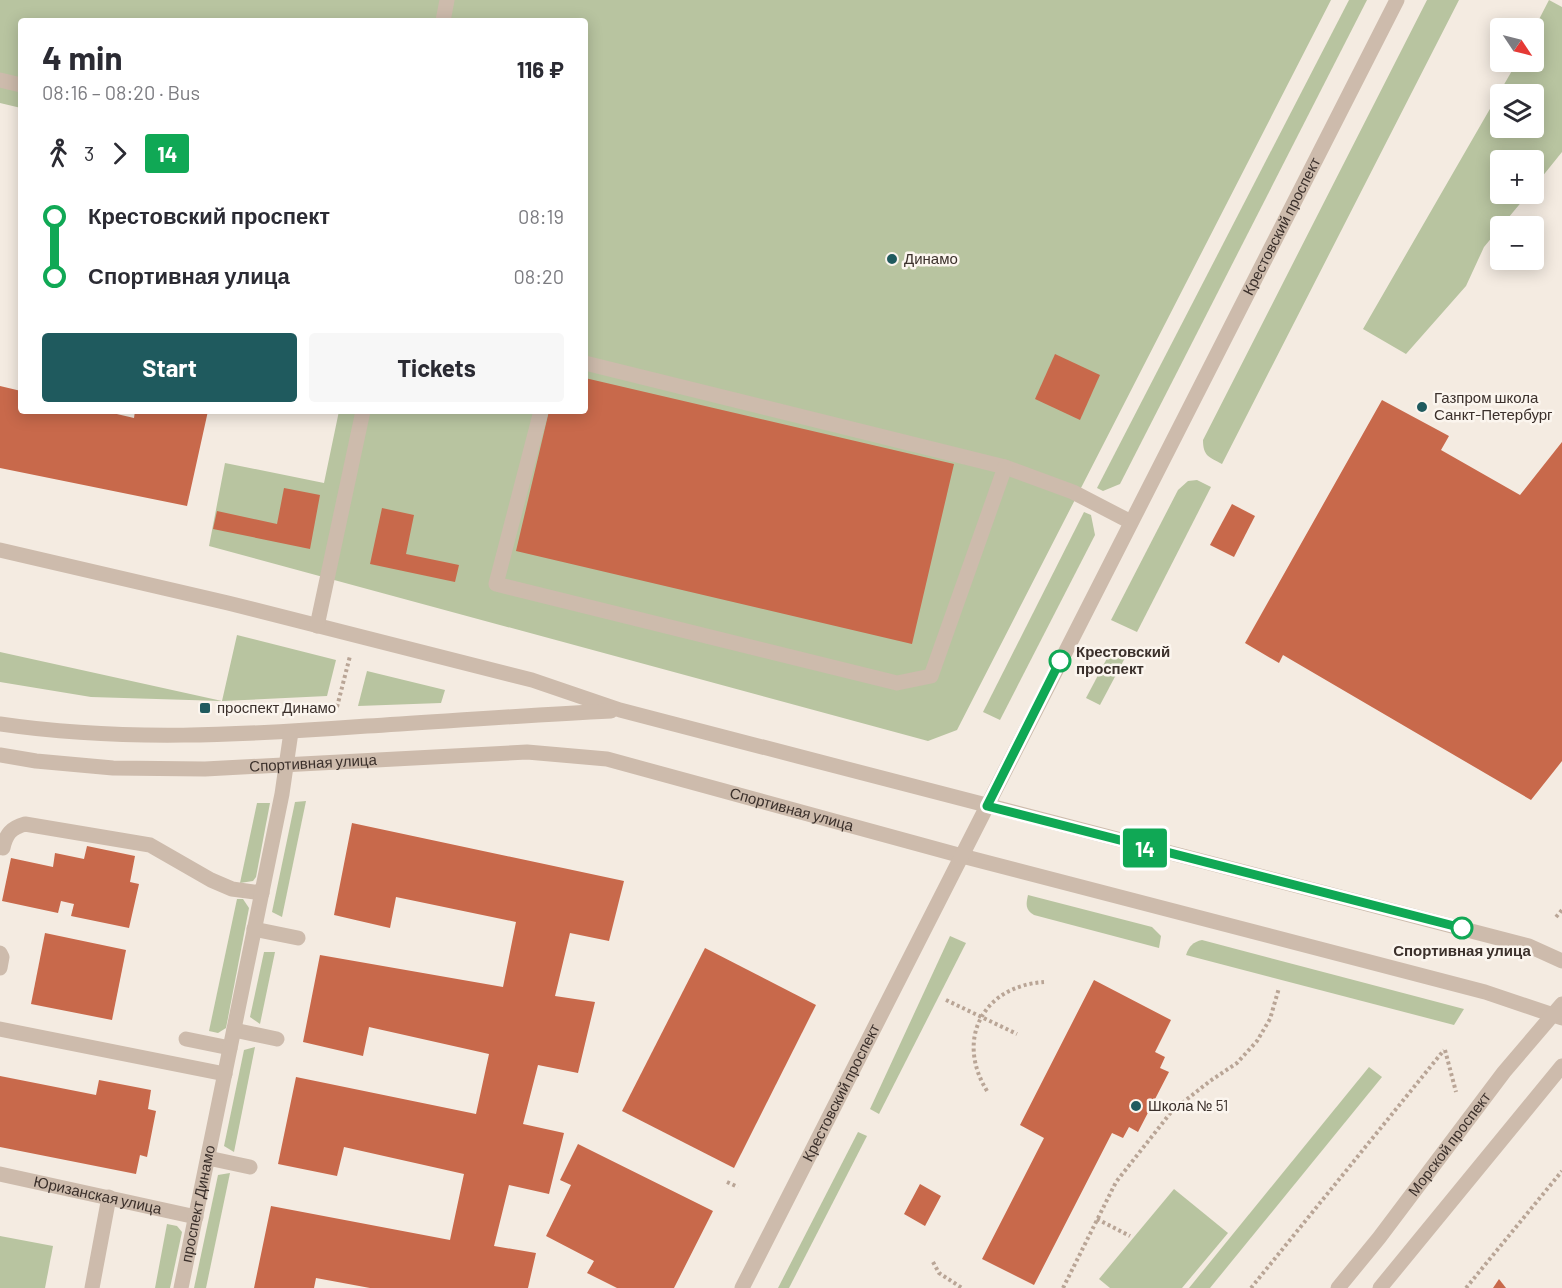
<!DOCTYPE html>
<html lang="en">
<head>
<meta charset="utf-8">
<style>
	body { margin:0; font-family:Barlow,sans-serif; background:#f7f7f7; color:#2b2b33; height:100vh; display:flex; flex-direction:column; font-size:22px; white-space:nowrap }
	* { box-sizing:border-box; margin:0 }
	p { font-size:20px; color:#7c7c81 }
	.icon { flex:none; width:33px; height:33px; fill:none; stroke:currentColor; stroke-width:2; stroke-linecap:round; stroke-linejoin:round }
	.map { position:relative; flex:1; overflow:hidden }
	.details { position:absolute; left:18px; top:18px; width:570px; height:396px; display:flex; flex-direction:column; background:#fff; border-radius:6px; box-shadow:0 3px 15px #0003 }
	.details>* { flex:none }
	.badge { padding:0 12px; border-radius:4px; font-size:21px; line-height:39px }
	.needle { width:39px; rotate:125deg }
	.fabs { position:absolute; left:1490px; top:18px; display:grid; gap:12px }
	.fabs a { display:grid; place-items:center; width:54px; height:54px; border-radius:6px; background:#fff; box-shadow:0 3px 15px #0003; font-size:30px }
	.map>.badge { position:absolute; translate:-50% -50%; box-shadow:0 0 0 3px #fff }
	.legs { display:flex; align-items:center; gap:9px; height:66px; padding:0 24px; font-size:20px }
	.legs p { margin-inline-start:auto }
	.summary { display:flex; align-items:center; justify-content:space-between; height:102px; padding:0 24px }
	h1 { font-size:33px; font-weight:700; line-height:45px }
	.primary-button { display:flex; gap:12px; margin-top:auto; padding:12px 24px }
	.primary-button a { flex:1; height:69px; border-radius:6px; background:#1f5a5e; color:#fff; font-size:24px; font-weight:700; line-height:69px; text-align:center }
	.primary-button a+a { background:#f7f7f7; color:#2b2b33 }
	ul { padding:0 24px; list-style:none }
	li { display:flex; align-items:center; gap:21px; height:60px; font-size:22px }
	li i { display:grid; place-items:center; width:9px; height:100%; margin:0 8px; background:currentColor }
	li i::after { content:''; width:15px; height:15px; margin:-8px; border:4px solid; border-radius:50%; background:#fff }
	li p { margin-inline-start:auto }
	li:first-child i { background:linear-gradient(#0000 50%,currentColor 0) }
	li:last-child i { background:linear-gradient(currentColor 50%,#0000 0) }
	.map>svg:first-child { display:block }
</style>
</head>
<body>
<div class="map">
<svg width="1562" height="1288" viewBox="0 0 1562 1288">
	<rect width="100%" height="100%" fill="#f4ebe1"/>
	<g fill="#b8c4a0" fill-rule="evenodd">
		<polygon points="0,0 1331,0 957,730 928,741 209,546 225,463 324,483 339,411 585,411 585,21 21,21 21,108 0,103"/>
		<polygon points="1349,0 1367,0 1120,484 1103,491 1097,488"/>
		<path d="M1427,0H1459L1222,464C1209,457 1203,456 1203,440Z"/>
		<path d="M1549,0L1562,7V152L1533,188V160H1500V194H1528L1484,247L1466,286L1406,354L1363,329L1517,62H1533V31ZM1500,94H1533V128H1500Z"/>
		<polygon points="1197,480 1211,487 1137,632 1111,620 1178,490 1188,481"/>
		<polygon points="1084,512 1091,515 1095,535 1000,720 983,712"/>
		<polygon points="237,635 336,660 327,696 222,701 91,697 0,682 0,652 222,701"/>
		<polygon points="1113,647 1127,654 1100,705 1086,698"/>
		<polygon points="367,671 445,690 441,703 358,706"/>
		<polygon points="306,801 282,917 272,912 295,802"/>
		<polygon points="257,803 270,803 256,877 253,881 240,883"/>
		<path d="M1028,895L1152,927L1161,936L1159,948L1034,915C1025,910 1026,904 1028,895Z"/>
		<polygon points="237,899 243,899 249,908 226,1028 218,1033 209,1031"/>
		<polygon points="950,936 966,943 879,1114 870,1109"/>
		<path d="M1202,940L1464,1009L1454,1025L1186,955C1189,946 1193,942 1202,940Z"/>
		<polygon points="264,952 275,952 260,1024 250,1017"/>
		<polygon points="255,1047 234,1152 224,1146 244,1050"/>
		<polygon points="1369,1067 1382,1077 1210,1288 1189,1288"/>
		<polygon points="858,1132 867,1136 789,1288 778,1288"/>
		<polygon points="230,1173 206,1288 194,1288 218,1175"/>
		<polygon points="1174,1189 1228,1233 1182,1288 1110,1288 1099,1279"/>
		<polygon points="167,1224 177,1226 182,1232 170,1288 155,1288"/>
		<polygon points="0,1236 53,1246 45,1288 0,1288"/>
	</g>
	<g fill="#c8694b">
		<polygon points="1055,354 1100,375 1080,420 1035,399"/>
		<polygon points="585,378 954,464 912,644 516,551 549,411 585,411"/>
		<polygon points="0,386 21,391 21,411 104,411 134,418 135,411 208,411 187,506 0,468"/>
		<polygon points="1382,400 1449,436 1441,450 1520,495 1562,442 1562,761 1531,800 1283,655 1279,663 1245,643"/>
		<polygon points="284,488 320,495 310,549 213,529 217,511 277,524"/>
		<polygon points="1232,504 1255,516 1234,557 1210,545"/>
		<polygon points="382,508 414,515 406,554 459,565 455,582 370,564"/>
		<polygon points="352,823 624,881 609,941 570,933 555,996 595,1002 578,1073 538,1065 523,1124 564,1133 549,1194 509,1185 494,1246 536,1253 528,1288 370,1288 316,1278 314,1288 254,1288 271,1206 450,1240 464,1174 344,1147 337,1176 278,1164 296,1077 476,1114 489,1054 369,1027 363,1056 303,1042 320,955 503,987 516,922 396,897 390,928 334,915"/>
		<polygon points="87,846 135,856 130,882 139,884 129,928 71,916 74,904 61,901 58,913 2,901 11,858 53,867 55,853 84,859"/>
		<polygon points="45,933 126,950 112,1020 31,1004"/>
		<polygon points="705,948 816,1005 734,1168 622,1111"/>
		<polygon points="1094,980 1171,1020 1155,1052 1165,1057 1160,1068 1169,1072 1138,1132 1129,1127 1123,1138 1112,1133 1034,1285 982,1259 1044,1138 1020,1125"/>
		<polygon points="0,1076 96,1095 99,1080 151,1090 148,1109 156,1111 147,1157 140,1155 136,1174 0,1147"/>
		<polygon points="578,1144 713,1211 674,1288 617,1288 587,1273 594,1261 546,1236 571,1185 560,1180"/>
		<polygon points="920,1184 941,1196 925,1226 904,1214"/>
		<polygon points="1499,1279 1506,1288 1493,1288"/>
	</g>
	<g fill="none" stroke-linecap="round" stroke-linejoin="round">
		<g stroke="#b9a596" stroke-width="4" stroke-dasharray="3 3" stroke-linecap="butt">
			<polyline points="337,707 350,656"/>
			<polyline points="1556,917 1562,910"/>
			<polyline points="946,1000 1017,1034"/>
			<polyline points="1445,1050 1456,1092"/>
			<path d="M987,1091C955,1039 983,986 1044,982"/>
			<polyline points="727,1182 738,1187"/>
			<polyline points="1097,1219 1130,1236"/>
			<polyline points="933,1262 939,1273 962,1288"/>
			<polyline points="1063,1288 1116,1182 1172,1111 1210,1081 1237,1063 1257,1041 1270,1019 1279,988"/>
			<polyline points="1251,1288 1444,1050"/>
			<polyline points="1466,1288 1562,1171"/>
		</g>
		<g stroke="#cdbbac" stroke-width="15">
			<polyline points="443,21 447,0"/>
			<polyline points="0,80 21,85"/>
			<polyline points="585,363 1005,467 1073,492 1131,522"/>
			<polyline points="541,411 496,584 897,683 931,676 1005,467"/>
			<polyline points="0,550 228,603 532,680 620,710 1529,946 1562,961"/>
			<polyline points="317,626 363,411"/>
			<path d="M0,724C121,742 245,735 367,726C448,721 530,715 611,711"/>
			<path id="s1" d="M0,755L36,761L113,768L205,769L527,752L607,759L962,856L1485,992L1562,1018"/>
			<path d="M3,848C6,834 11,828 25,824L150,845L211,880L232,889L262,893"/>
			<polyline points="254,929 298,938"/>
			<polyline points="0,953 2,957 0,968"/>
			<polyline points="0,1029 225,1074"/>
			<polyline points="234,1030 277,1039"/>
			<polyline points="186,1039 230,1048"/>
			<polyline points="208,1158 250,1167"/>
			<path id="s2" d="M0,1174L196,1217"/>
			<polyline points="92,1288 109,1197"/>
			<path id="s3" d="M181,1288L282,794L291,732"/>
			<path id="s4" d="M742,1288L1397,0"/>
			<path id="s5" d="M1338,1288L1379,1238L1504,1072L1562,1004"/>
			<polyline points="1380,1288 1562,1066"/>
		</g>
	</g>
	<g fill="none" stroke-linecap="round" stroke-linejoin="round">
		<defs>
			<polyline id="line-1" points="1060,661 987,806 1462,928"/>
		</defs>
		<use href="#line-1" stroke="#fff" stroke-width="14"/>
		<use href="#line-1" stroke="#10a855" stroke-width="9"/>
	</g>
	<g fill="#1f5a5e" stroke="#fbf5ee" stroke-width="2">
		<circle cx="892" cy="259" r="6"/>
		<circle cx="1422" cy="407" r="6"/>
		<rect x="199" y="702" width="12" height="12" rx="3"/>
		<circle cx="1136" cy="1106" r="6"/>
	</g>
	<g fill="#fff" stroke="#10a855" stroke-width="3">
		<circle cx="1060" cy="661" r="10"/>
		<circle cx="1462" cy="928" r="10"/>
	</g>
	<g text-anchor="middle" stroke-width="5" stroke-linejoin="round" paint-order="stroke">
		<g font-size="15" fill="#3b302b" stroke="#fbf5ee">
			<text dy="5" stroke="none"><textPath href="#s4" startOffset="1191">Крестовский проспект</textPath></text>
			<text dy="5" stroke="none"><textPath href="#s1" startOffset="314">Спортивная улица</textPath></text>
			<text dy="5" stroke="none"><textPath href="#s1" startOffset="800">Спортивная улица</textPath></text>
			<text dy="5" stroke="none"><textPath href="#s4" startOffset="219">Крестовский проспект</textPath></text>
			<text dy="5" stroke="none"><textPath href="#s5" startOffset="182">Морской проспект</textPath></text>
			<text dy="5" stroke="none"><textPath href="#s2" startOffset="100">Юризанская улица</textPath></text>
			<text dy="5" stroke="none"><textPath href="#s3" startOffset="86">проспект Динамо</textPath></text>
		</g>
		<g font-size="15" fill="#3b302b" stroke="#fbf5ee" text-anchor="start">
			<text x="904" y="264">Динамо</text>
			<text x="1434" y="403">Газпром школа<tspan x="1434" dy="17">Санкт-Петербург</tspan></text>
			<text x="217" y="713">проспект Динамо</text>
			<text x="1148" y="1111">Школа № 51</text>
		</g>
		<g font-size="15" font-weight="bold" fill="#3b302b" stroke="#fbf5ee" text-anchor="start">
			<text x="1076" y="657">Крестовский<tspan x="1076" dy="17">проспект</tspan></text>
			<text x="1462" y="956" text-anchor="middle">Спортивная улица</text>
		</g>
	</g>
</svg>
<div class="fabs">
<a><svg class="needle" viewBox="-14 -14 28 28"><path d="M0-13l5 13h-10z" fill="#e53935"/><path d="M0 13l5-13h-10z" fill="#7c7c81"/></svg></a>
<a><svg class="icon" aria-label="layers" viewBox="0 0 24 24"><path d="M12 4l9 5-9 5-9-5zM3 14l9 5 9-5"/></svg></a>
<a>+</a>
<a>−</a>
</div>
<b class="badge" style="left:1145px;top:848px;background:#10a855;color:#fff">14</b>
<section class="details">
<div class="summary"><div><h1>4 min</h1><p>08:16 – 08:20 · Bus</p></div><b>116 ₽</b></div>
<div class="legs"><svg class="icon" aria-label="walk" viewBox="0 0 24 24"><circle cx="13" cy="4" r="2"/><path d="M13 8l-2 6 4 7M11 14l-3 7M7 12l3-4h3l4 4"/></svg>3<svg class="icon" aria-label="forward" viewBox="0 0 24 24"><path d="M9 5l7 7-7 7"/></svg><b class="badge" style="background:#10a855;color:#fff">14</b></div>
<ul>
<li><i style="color:#10a855"></i><b>Крестовский проспект</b><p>08:19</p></li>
<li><i style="color:#10a855"></i><b>Спортивная улица</b><p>08:20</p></li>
</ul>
<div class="primary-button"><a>Start</a><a>Tickets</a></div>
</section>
</div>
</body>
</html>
